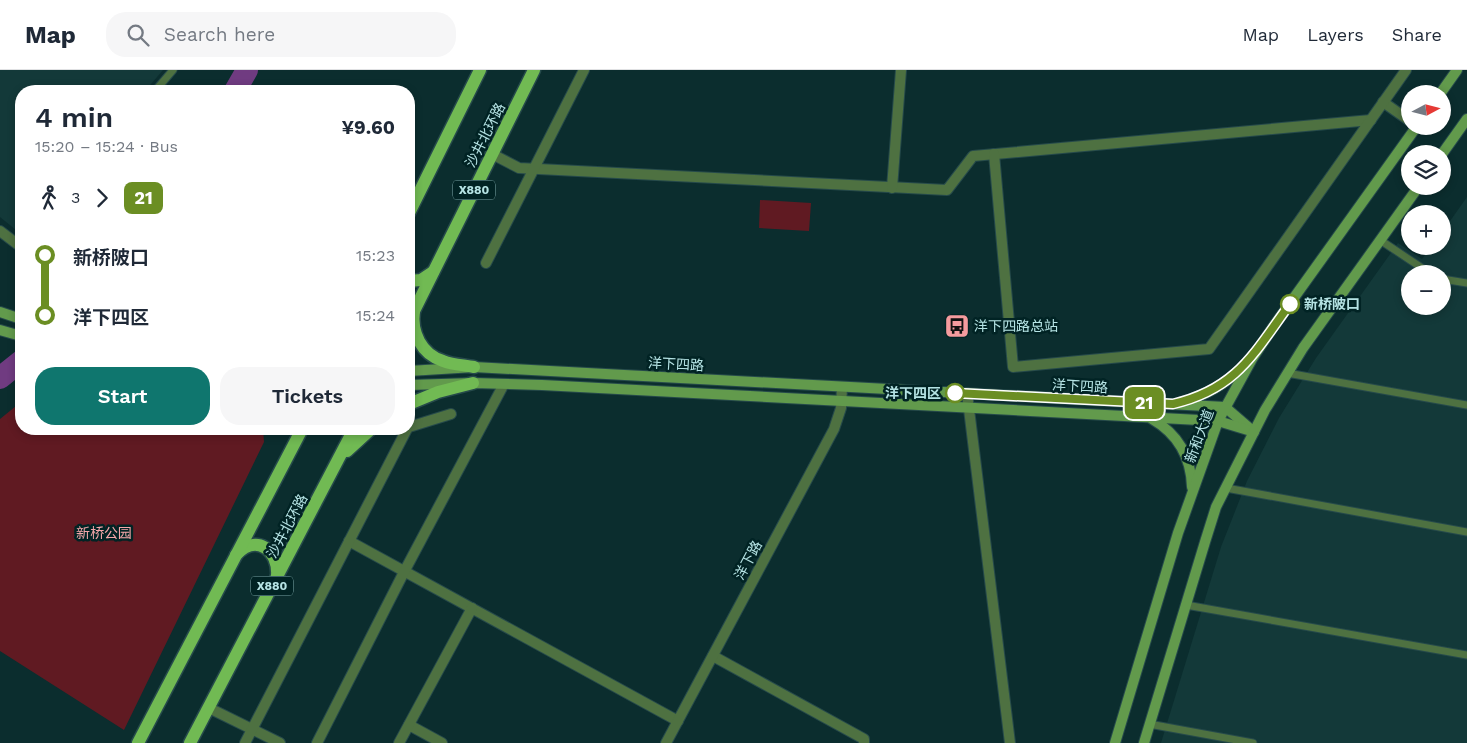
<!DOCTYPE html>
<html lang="en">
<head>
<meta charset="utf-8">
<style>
	body { margin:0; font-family:"Work Sans","Noto Sans SC",sans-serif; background:#f6f6f7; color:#1f2937; height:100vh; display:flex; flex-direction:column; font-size:19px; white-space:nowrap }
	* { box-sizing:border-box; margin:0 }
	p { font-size:16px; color:#747a83 }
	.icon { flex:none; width:28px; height:28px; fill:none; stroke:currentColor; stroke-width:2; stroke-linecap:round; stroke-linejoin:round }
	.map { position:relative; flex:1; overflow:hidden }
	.sheet { position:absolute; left:15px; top:15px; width:400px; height:350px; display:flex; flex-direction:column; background:#fff; border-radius:20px; box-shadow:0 2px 8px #0003 }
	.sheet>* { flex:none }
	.badge { padding:0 10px; border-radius:8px; font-size:18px; line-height:32px }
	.needle { width:32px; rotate:83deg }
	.tools { position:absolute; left:1401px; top:15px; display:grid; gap:10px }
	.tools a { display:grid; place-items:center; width:50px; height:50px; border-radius:50%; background:#fff; box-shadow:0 2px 8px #0003; font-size:25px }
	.map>.badge { position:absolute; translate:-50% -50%; box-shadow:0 0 0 2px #fff }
	.legs { display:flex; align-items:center; gap:8px; height:55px; padding:0 20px; font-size:16px }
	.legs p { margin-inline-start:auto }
	.summary { display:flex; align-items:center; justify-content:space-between; height:85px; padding:0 20px }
	h1 { font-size:28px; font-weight:600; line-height:38px }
	.action { display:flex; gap:10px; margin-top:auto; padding:10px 20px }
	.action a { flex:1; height:58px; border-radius:20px; background:#0f766e; color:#fff; font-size:20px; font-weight:600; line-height:58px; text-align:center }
	.action a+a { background:#f6f6f7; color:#1f2937 }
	ul { padding:0 20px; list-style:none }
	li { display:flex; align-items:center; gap:18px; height:60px; font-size:19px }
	li i { display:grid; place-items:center; width:8px; height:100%; margin:0 6px; background:currentColor }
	li i::after { content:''; width:12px; height:12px; margin:-6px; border:4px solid; border-radius:50%; background:#fff }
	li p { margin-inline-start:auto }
	li:first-child i { background:linear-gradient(#0000 50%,currentColor 0) }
	li:last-child i { background:linear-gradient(currentColor 50%,#0000 0) }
	header { display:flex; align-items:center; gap:30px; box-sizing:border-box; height:70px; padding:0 25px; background:#fff; border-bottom:1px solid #e0e1e3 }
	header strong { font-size:24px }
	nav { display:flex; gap:28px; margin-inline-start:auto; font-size:18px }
	.search { width:350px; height:45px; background:#f6f6f7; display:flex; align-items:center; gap:12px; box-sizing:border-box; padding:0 18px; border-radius:20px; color:#747a83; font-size:19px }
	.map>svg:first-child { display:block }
</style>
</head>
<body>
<header>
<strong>Map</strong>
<div class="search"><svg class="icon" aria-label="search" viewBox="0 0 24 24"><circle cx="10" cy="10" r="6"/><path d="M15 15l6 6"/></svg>Search here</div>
<nav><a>Map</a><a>Layers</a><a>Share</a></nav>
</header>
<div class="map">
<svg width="1467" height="673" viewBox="0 0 1467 673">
	<rect width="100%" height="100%" fill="#0b2d2e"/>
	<g fill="#133939" fill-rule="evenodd">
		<polygon points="0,0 163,0 145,21 21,21 21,164 0,147"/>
		<path d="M1467,127V673H1161L1221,477L1247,411L1279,348L1316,288L1398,173L1422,189L1432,176H1442L1443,161ZM1410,204H1442V236H1410Z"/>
	</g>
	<g fill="#601a22">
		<polygon points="760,130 811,133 809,161 759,158"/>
		<polygon points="21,332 21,359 263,359 264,372 124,660 0,581 0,349"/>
	</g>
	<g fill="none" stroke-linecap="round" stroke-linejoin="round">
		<g stroke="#703b81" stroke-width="22">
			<polyline points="235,21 247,0"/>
			<polyline points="0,308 21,291"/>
		</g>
		<defs>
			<g id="lane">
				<polyline points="155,21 173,0"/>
				<polyline points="1380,170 1431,204"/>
				<polyline points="1442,209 1467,213"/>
				<polyline points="1287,303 1467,335"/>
				<polyline points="1226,418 1467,462"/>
				<polyline points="1186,535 1467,585"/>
				<polyline points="1149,654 1253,673"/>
			</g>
			<g id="street">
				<polyline points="1383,32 1410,51"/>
				<polyline points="492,84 519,98 947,120 973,86 1371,50"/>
				<polyline points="994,84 1013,297 1209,279 1406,0"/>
				<polyline points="892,118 901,0"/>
				<polyline points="0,161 21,177"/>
				<polyline points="486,193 584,0"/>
				<polyline points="967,323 1010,673"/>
				<polyline points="409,357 451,344"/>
				<polyline points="349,471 678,651"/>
				<polyline points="713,586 864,669 864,673"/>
				<polyline points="209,638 280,673"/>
				<polyline points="409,655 442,673"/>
				<polyline points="245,673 407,359"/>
				<polyline points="317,673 404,502 504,314"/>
				<polyline points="399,673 472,538"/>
				<polyline points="666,673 834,359 841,338 842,317"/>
			</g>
			<g id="secondary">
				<polyline points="1440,24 1457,0"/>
				<polyline points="1442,84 1467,49"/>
				<polyline points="0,242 21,249"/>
				<polyline points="0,260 21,266"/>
				<polyline points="409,301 474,297 1225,337 1254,362"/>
				<polyline points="409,315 473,313 542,315 1218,351 1251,361"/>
				<path d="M1181,332C1205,326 1227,313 1245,295"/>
				<path d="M1152,349C1178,364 1191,387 1192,417"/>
				<polyline points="1115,673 1178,463 1218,351 1252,289 1273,257 1417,56"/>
				<polyline points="1144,673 1205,472 1216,437 1265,340 1303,278 1419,116"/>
			</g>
			<g id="primary">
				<polyline points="409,143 480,0"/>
				<polyline points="409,211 421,210 433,202"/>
				<path d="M414,241C411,262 421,284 443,291C453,295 464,295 474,297"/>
				<polyline points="409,251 534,0"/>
				<polyline points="409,334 438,322 473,313"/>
				<polyline points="347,381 371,359"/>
				<path d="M236,485C256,463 279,480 277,506"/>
				<polyline points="138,673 302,359"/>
				<polyline points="190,673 354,359"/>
			</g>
		</defs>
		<use href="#lane" stroke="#264a4b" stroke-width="9"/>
		<use href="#street" stroke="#264a4b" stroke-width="12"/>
		<use href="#secondary" stroke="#264a4b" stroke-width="12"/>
		<use href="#primary" stroke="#264a4b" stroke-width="15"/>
		<use href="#lane" stroke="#4e7141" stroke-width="7"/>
		<use href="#street" stroke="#4e7141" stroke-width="10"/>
		<use href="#secondary" stroke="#629a4c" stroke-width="10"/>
		<use href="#primary" stroke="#71ba53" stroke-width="12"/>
	</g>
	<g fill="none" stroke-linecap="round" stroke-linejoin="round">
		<defs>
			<path id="line-1" d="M955,323L1173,334C1237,319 1254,283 1290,234"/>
		</defs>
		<use href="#line-1" stroke="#fff" stroke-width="11"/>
		<use href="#line-1" stroke="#6b8e23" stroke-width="8"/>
	</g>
	<defs>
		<symbol id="bus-square" viewBox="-11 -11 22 22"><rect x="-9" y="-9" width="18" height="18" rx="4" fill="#f59b9e" stroke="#012324"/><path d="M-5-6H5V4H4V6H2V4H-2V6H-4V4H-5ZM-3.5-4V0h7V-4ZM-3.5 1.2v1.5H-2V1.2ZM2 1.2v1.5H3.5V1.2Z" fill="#111"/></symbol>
	</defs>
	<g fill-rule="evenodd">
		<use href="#bus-square" x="943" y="242" width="28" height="28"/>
	</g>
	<g fill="#fff" stroke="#6b8e23" stroke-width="2.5">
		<circle cx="1290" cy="234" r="9"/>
		<circle cx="955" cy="323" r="9"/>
	</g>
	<g text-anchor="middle" stroke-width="5" stroke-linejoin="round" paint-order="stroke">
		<g fill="#012324" stroke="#7fa9aa" stroke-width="1">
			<rect x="453" y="110.5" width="42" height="19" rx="4"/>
			<rect x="251" y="506.5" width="42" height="19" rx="4"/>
		</g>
		<g font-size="12" font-weight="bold" fill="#b5e3e4">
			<text x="474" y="124">X880</text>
			<text x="272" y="520">X880</text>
		</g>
		<g font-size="14" fill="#b5e3e4" stroke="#012324">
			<text transform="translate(485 65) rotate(-63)" y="5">沙井北环路</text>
			<text transform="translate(676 294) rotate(3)" y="5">洋下四路</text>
			<text transform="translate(1080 316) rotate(3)" y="5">洋下四路</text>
			<text transform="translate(1199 366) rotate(-69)" y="5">新和大道</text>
			<text transform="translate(287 456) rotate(-62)" y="5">沙井北环路</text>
			<text transform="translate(748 490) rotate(-62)" y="5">洋下路</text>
		</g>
		<g font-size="14" font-weight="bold" fill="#b5e3e4" stroke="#012324" text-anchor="start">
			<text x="1304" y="239">新桥陂口</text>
			<text x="941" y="328" text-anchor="end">洋下四区</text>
		</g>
		<g font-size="14" fill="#b5e3e4" stroke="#012324" text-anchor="start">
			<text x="974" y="261">洋下四路总站</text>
		</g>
		<g font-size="14" fill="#f5a7a9" stroke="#012324">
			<text x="104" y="468">新桥公园</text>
		</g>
	</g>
</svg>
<div class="tools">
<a><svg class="needle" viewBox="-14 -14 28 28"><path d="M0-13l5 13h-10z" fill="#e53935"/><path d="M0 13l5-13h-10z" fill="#747a83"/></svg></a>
<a><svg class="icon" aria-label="layers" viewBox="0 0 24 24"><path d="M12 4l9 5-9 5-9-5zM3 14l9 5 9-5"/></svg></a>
<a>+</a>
<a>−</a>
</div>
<b class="badge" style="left:1144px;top:333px;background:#6b8e23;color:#fff">21</b>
<section class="sheet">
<div class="summary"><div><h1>4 min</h1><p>15:20 – 15:24 · Bus</p></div><b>¥9.60</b></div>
<div class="legs"><svg class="icon" aria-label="walk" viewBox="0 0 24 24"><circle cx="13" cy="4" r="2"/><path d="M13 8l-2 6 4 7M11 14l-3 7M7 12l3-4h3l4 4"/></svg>3<svg class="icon" aria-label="forward" viewBox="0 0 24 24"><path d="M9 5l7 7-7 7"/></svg><b class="badge" style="background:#6b8e23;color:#fff">21</b></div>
<ul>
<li><i style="color:#6b8e23"></i><b>新桥陂口</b><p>15:23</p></li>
<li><i style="color:#6b8e23"></i><b>洋下四区</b><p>15:24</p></li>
</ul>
<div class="action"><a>Start</a><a>Tickets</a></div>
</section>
</div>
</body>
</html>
